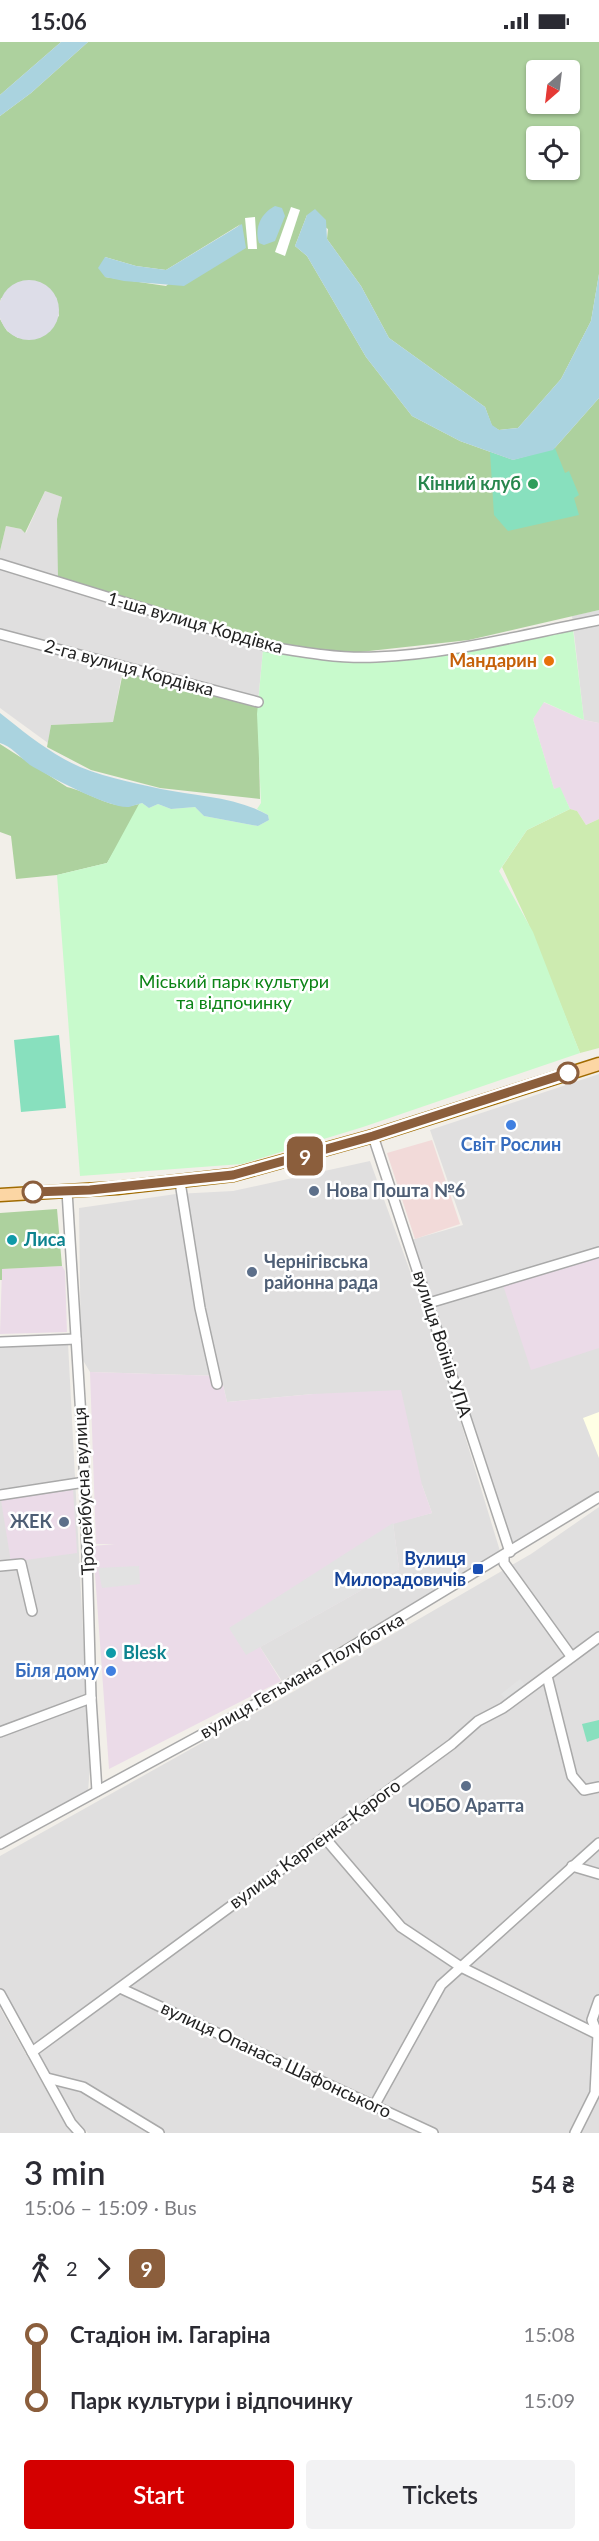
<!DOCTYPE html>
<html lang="en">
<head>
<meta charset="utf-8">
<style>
	body { margin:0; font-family:Lato,sans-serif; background:#f2f2f3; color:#2b2b33; height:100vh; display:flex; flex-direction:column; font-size:22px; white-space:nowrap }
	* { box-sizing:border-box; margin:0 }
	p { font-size:20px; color:#7c7c81 }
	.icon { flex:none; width:33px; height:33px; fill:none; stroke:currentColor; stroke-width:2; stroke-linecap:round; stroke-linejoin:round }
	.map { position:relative; height:2091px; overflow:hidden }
	.panel { display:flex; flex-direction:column; background:#fff; flex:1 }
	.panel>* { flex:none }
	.badge { padding:0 12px; border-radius:9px; font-size:21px; line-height:39px }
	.needle { width:39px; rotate:208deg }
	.tools { position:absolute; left:526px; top:18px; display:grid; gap:12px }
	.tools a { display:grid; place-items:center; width:54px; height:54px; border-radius:6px; background:#fff; box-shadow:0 2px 4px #0004; font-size:30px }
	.map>.badge { position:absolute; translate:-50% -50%; box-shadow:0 0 0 3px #fff }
	.legs { display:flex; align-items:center; gap:9px; height:66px; padding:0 24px; font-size:20px }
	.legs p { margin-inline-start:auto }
	.head { display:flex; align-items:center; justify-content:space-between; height:102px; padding:0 24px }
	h1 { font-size:33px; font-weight:600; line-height:45px }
	.cta { display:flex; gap:12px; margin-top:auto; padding:12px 24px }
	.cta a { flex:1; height:69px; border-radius:6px; background:#d40000; color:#fff; font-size:24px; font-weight:600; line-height:69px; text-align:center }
	.cta a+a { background:#f2f2f3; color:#2b2b33 }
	ul { padding:0 24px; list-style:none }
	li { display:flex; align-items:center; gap:21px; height:66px; font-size:22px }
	li i { display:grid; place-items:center; width:9px; height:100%; margin:0 8px; background:currentColor }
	li i::after { content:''; width:15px; height:15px; margin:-8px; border:4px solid; border-radius:50%; background:#fff }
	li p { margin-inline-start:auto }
	li:first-child i { background:linear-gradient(#0000 50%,currentColor 0) }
	li:last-child i { background:linear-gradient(currentColor 50%,#0000 0) }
	.status { display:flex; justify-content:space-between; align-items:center; height:42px; padding:0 30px; background:#fff; direction:ltr }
	.status svg { height:16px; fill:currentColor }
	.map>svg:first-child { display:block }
</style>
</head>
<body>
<div class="status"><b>15:06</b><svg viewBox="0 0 49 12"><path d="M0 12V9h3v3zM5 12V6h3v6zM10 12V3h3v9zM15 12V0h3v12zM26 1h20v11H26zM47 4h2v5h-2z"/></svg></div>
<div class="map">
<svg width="599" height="2091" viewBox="0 0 599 2091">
	<rect width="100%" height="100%" fill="#f2efe9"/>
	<g fill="#e0dfdf">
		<polygon points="45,449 62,455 57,477 263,608 258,660 123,626 113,680 51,683 48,701 0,666 0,509 6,484 21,487 26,491"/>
		<polygon points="599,568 599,681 584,678 572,574"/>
		<polygon points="599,1032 599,1452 511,1505 411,1198 463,1183 430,1088"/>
		<polygon points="370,1119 439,1309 500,1509 282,1639 260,1605 399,1527 393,1481 432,1471 422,1443 313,1352 227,1360 221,1334 90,1330 81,1315 79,1166 176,1152 233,1149"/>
		<polygon points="0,1296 68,1301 90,1724 88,1750 0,1799"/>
		<polygon points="599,1465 599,2091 88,2091 76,2078 0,1951 0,1814 298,1647 531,1512"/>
		<polygon points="0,1966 64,2080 75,2091 0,2091"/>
	</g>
	<polygon fill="#f2dad9" points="432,1098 460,1182 415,1197 387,1111"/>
	<g fill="#ebdbe8">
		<polygon points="543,660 584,678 599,681 599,777 586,783 577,769 570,767 560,746 554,747 533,677"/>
		<polygon points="599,1212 599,1306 531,1328 503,1243"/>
		<polygon points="62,1224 65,1229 67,1290 0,1292 2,1227"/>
		<polygon points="90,1330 221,1334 227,1360 313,1352 401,1348 422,1443 432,1471 393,1482 399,1527 260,1605 281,1639 109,1727 93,1504 115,1502 96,1502"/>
		<polygon points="73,1448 77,1511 11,1520 1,1458"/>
	</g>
	<polygon fill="#ffffe5" points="599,1370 599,1416 583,1376"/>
	<polygon fill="#cdebb0" points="570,767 577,769 586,783 599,777 599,1006 580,1011 528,881 502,825 527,788"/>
	<g fill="#add19e" fill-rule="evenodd">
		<polygon points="0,0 61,0 0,53"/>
		<path d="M88,0H599V232L591,279L561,337L518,386L499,388L492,384L485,365L389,296L361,244L327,197L328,187L307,173L295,204L307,214L366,315L412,374L460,399L513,418L553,408L599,356V568L469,598L351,611L295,606L238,592L58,536L57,477L62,455L45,449L25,491L21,487L6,484L0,509V277L7,289L18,296L59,274L56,255L1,256L0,260V74L31,51ZM537,28H570V62H537ZM537,94H570V128H537ZM241,182L166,244L105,235V215L136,224L166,228Z"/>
		<polygon points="124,625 258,660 260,757 160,746 91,728 47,705 51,683 113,680"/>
		<path d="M0,702L67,745C92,751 113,770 139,762L154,768L116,806L107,821L57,833L16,837L11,794L0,790Z"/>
		<polygon points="57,1167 62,1224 2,1227 2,1238 0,1238 0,1171"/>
	</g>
	<polygon fill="#c8facc" points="573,587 584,678 544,660 533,677 554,747 560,745 570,767 527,788 499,829 533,890 580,1011 363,1085 242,1122 80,1134 57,833 107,821 139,762 142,761 149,766 158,762 171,767 195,765 204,774 258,784 269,778 268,773 257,767 261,761 257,672 263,608 373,621"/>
	<g fill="#88e0be">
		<polygon points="555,406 565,431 569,429 579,453 574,456 579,473 508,489 494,473 490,410 513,418"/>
		<polygon points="59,993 66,1066 21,1070 14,998"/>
		<polygon points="599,1678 599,1696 587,1700 582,1682"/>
	</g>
	<g fill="#e2e2e2">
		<polygon points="393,1481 399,1527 246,1613 229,1586"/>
		<polygon points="139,1524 140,1542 102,1546 98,1526"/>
		<polygon points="520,1637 527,1645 508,1661 501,1652"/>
	</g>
	<circle fill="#dddde8" cx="29" cy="268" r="30"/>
	<g fill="#aad3df">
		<polygon points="61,0 88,0 31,51 0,74 0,53"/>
		<path d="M275,164L282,166L285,174L275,199L264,203L259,201C254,186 261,171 275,164Z"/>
		<polygon points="315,167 326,178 327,197 361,244 389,296 485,365 492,383 499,388 518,386 561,337 591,279 599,232 599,356 553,408 513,418 460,399 412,374 366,315 307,214 295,204 307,173"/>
		<polygon points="242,182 246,206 184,244 124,239 105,235 98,226 105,215 136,224 166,228"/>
		<path d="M0,671C20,687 41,704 64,717C92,733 130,740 161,747C195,754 237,755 268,773L269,778L258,784L204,774L195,765L171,767L158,762L149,766L142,761C138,762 133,764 129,765C110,767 48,734 30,723C21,716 11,704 0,701Z"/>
	</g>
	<g fill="#fff">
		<polygon points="291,165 300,168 285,214 275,210"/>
		<polygon points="255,175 257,207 248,207 245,176"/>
	</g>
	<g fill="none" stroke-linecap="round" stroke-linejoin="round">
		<defs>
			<g id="minor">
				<path d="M0,522L266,604C301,610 340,617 376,615C451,612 526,592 599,578"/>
				<polyline points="0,592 258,660"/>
				<polyline points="373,1094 510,1510"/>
				<polyline points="180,1140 200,1266 217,1342"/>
				<polyline points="67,1149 85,1440 91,1656 97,1749"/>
				<polyline points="429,1261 599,1210"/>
				<polyline points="0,1300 76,1297"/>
				<polyline points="0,1453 85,1440"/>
				<polyline points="504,1514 504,1521 571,1614"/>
				<polyline points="0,1524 21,1522 32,1569"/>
				<polyline points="547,1634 572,1734 584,1748 599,1745"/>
				<polyline points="0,1690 91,1656"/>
				<polyline points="324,1795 401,1885 461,1925 599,1993"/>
				<polyline points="0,1802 212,1687 290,1642 599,1455"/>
				<polyline points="572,1824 599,1832"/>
				<polyline points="120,1946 433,2091"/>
				<polyline points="0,1952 71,2081 80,2091"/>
				<polyline points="32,2010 452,1702 478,1679 503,1666 599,1595"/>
				<polyline points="47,2036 83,2045 159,2091"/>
				<polyline points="374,2064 441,1943 599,1801"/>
				<polyline points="575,2091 595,2051 598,1993 592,1978 599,1958"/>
			</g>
			<polyline id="major" points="0,1153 117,1146 233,1133 373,1094 599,1022"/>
		</defs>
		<use href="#minor" stroke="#a9a9a9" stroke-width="12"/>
		<use href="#major" stroke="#a06b00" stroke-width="15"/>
		<use href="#minor" stroke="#fff" stroke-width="9"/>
		<use href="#major" stroke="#fcd6a4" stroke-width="12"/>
	</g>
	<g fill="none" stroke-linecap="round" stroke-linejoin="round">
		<defs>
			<polyline id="line-1" points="33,1150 90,1148 233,1133 373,1094 568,1031"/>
		</defs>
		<use href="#line-1" stroke="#fff" stroke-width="14"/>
		<use href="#line-1" stroke="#8b5e3c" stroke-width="9"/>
	</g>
	<circle fill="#2e9e5b" stroke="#fff" stroke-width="2" cx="533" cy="442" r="6"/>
	<circle fill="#e8710a" stroke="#fff" stroke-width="2" cx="549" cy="619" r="6"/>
	<g fill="#fff" stroke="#8b5e3c" stroke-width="3">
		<circle cx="568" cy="1031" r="10"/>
		<circle cx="33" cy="1150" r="10"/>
	</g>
	<g fill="#3f7fe0" stroke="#fff" stroke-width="2">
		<circle cx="511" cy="1083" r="6"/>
		<circle cx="111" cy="1629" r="6"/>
	</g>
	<g fill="#5c6f8a" stroke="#fff" stroke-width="2">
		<circle cx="314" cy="1149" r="6"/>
		<circle cx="252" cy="1230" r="6"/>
		<circle cx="64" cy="1480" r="6"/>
		<circle cx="466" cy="1744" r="6"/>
	</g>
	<g fill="#0f9aa8" stroke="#fff" stroke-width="2">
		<circle cx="12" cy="1198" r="6"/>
		<circle cx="111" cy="1611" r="6"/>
	</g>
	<rect fill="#1a4fb4" stroke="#fff" stroke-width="2" x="472" y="1521" width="12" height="12" rx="3"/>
	<g text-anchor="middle" stroke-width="5" stroke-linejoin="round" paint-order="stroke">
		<g font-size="18" font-weight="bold" fill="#27864d" stroke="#fff" text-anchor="end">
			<text x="521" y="448">Кінний клуб</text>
		</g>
		<g font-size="18" fill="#222" stroke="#fff">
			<text transform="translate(195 581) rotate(16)" y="6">1-ша вулиця Кордівка</text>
			<text transform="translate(129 626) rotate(15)" y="6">2-га вулиця Кордівка</text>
			<text transform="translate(442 1302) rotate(72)" y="6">вулиця Воїнів УПА</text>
			<text transform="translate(84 1449) rotate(-93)" y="6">Тролейбусна вулиця</text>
			<text transform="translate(302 1634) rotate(-30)" y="6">вулиця Гетьмана Полуботка</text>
			<text transform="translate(315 1802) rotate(-36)" y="6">вулиця Карпенка-Карого</text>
			<text transform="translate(276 2018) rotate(25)" y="6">вулиця Опанаса Шафонського</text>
		</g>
		<g font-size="18" font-weight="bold" fill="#c56008" stroke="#fff" text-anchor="end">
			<text x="537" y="625">Мандарин</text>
		</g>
		<g font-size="18" fill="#0c8416" stroke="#fff">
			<text x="234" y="946">Міський парк культури<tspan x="234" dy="21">та відпочинку</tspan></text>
		</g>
		<g font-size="18" font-weight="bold" fill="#366cbe" stroke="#fff">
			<text x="511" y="1109">Світ Рослин</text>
			<text x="99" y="1635" text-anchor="end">Біля дому</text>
		</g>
		<g font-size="18" font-weight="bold" fill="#4e5e75" stroke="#fff" text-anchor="start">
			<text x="326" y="1155">Нова Пошта №6</text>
			<text x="264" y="1226">Чернігівська<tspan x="264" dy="21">районна рада</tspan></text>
			<text x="52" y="1486" text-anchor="end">ЖЕК</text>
			<text x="466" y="1770" text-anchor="middle">ЧОБО Аратта</text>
		</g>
		<g font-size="18" font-weight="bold" fill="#0d838f" stroke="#fff" text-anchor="start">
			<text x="24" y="1204">Лиса</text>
			<text x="123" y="1617">Blesk</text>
		</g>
		<g font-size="18" font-weight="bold" fill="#164399" stroke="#fff" text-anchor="end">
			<text x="466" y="1523">Вулиця<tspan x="466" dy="21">Милорадовичів</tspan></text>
		</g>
	</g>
</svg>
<div class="tools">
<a><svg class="needle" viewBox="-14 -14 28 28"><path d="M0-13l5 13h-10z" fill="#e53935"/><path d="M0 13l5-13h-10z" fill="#7c7c81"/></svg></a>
<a><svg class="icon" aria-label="locate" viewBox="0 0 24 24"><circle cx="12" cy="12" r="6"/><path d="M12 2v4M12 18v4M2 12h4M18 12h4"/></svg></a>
</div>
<b class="badge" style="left:305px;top:1114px;background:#8b5e3c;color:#fff">9</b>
</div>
<section class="panel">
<div class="head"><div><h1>3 min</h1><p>15:06 – 15:09 · Bus</p></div><b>54 ₴</b></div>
<div class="legs"><svg class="icon" aria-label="walk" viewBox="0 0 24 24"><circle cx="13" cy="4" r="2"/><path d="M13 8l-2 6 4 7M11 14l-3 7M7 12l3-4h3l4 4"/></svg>2<svg class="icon" aria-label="forward" viewBox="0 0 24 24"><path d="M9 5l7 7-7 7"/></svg><b class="badge" style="background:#8b5e3c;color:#fff">9</b></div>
<ul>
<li><i style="color:#8b5e3c"></i><b>Стадіон ім. Гагаріна</b><p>15:08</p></li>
<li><i style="color:#8b5e3c"></i><b>Парк культури і відпочинку</b><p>15:09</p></li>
</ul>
<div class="cta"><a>Start</a><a>Tickets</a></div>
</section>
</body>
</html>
